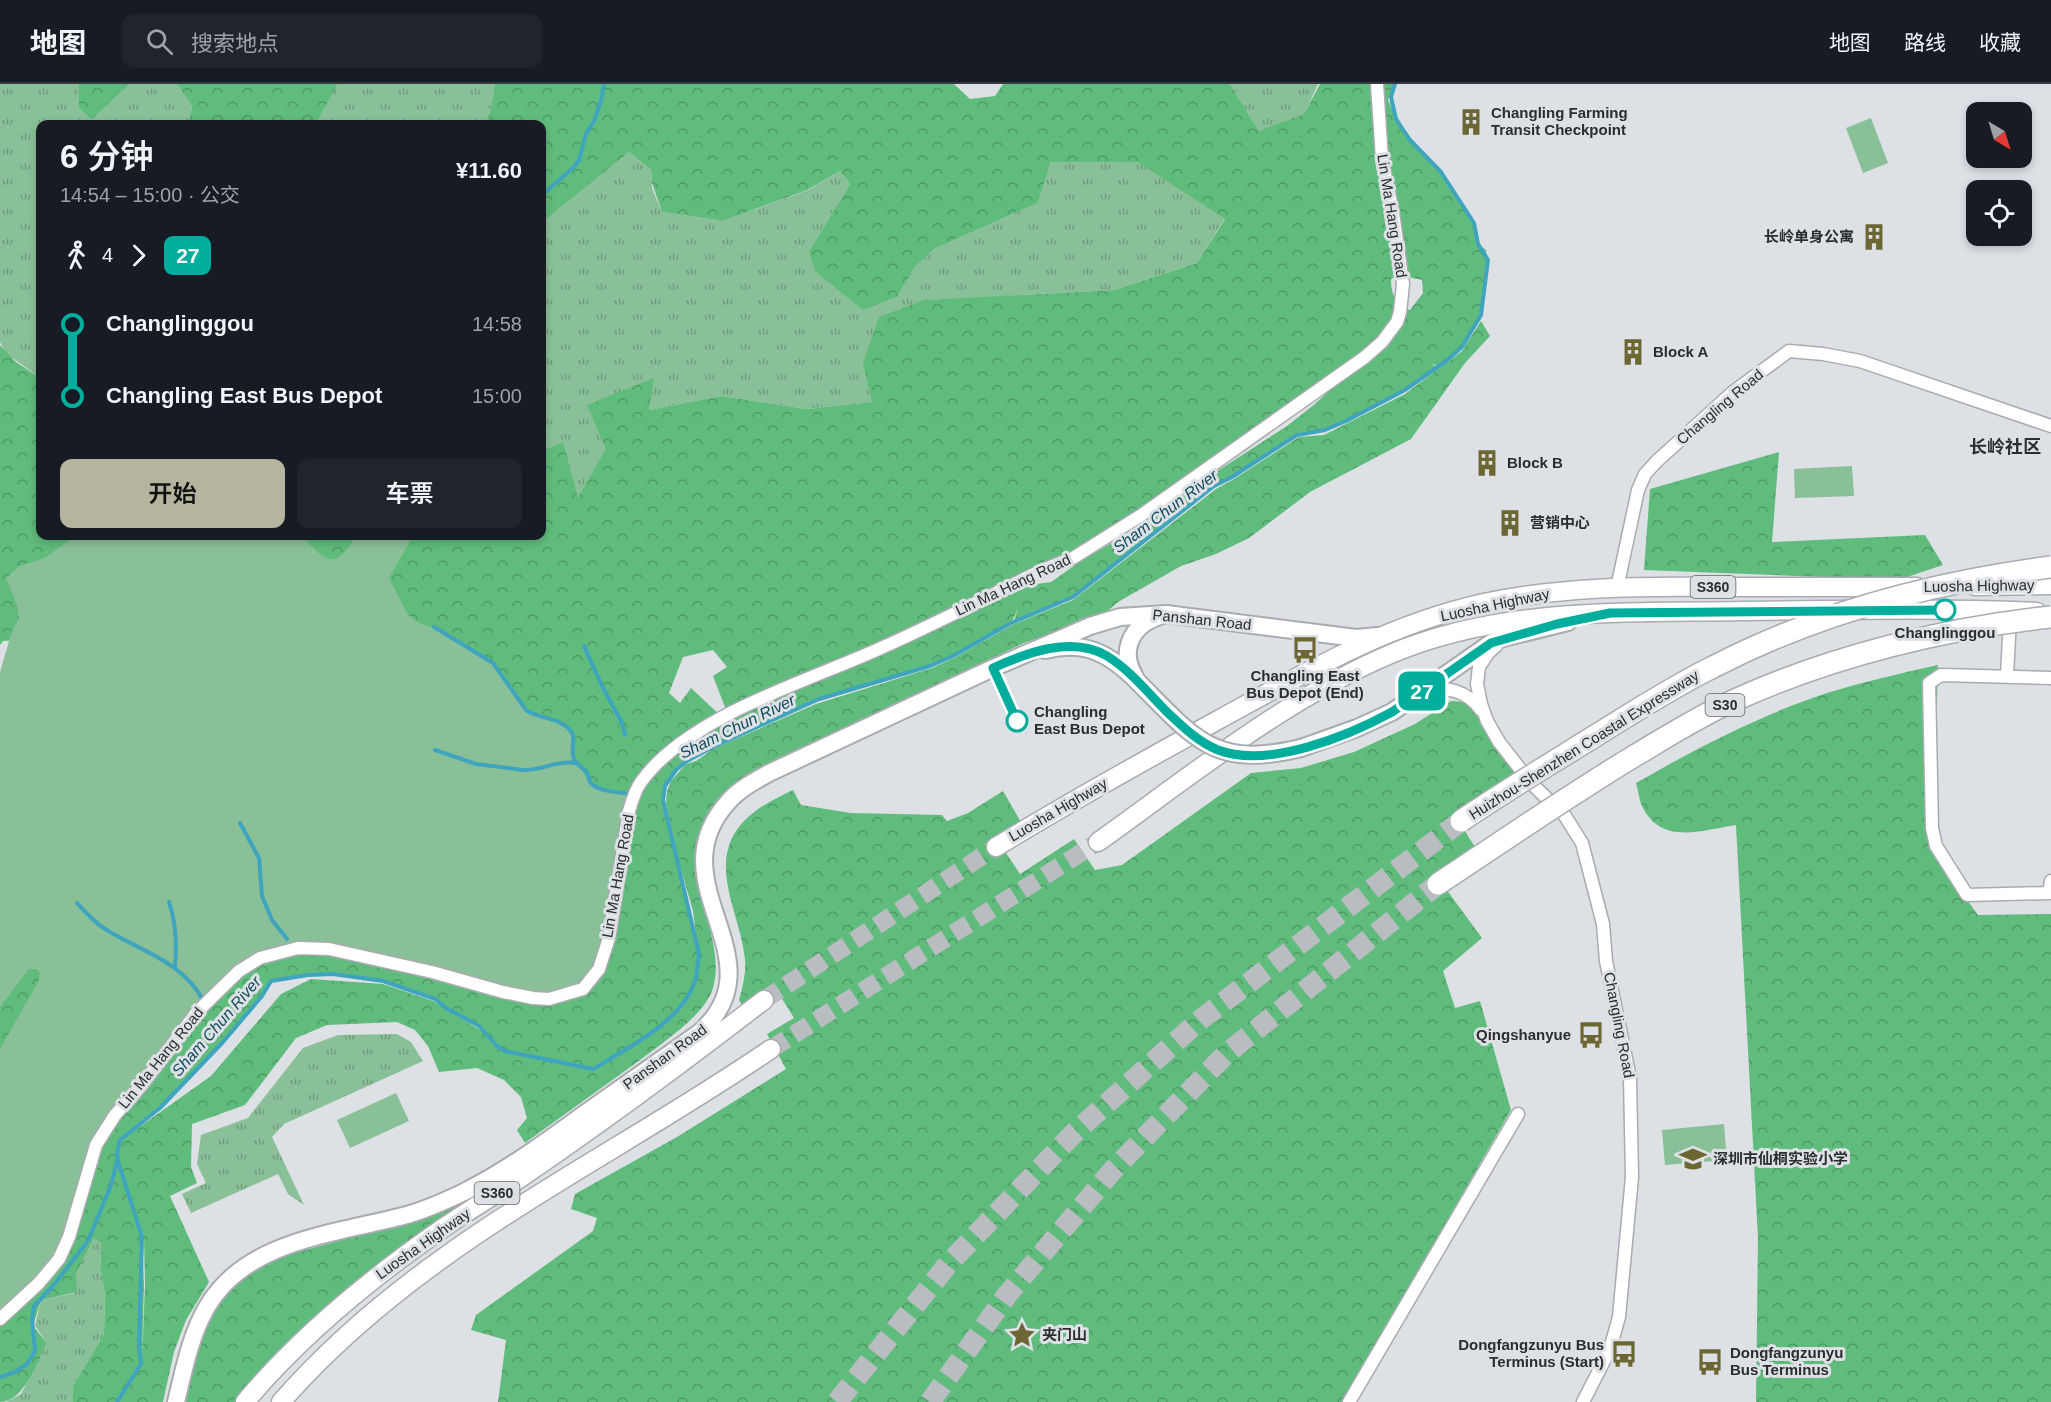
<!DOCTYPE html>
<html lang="zh">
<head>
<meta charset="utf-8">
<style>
	body { margin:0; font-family:Helvetica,"Noto Sans SC",sans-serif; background:#20242c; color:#f1f3f6; height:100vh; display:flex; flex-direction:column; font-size:22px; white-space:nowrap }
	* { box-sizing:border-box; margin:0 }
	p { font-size:20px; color:#9ea1a6 }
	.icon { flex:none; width:33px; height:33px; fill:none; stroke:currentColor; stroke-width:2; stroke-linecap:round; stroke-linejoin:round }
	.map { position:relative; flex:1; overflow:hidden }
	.sheet { position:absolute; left:36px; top:36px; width:510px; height:420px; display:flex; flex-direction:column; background:#171b24; border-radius:12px; box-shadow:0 3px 9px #0003 }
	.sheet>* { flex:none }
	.badge { padding:0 12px; border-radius:9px; font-size:21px; line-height:39px }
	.needle { width:39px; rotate:142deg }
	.controls { position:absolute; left:1966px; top:18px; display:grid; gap:12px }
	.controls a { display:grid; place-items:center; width:66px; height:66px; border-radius:12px; background:#171b24; box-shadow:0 3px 9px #0003; font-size:30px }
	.map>.badge { position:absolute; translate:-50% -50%; box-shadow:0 0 0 3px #fff }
	.legs { display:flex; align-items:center; gap:9px; height:66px; padding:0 24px; font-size:20px }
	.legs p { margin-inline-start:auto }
	.headline { display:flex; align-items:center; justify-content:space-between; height:102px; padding:0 24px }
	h1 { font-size:33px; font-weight:600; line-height:45px }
	.primary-button { display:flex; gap:12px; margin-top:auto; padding:12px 24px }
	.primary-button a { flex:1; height:69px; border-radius:12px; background:#b5b49e; color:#111; font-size:24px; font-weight:600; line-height:69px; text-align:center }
	.primary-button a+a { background:#20242c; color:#f1f3f6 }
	ul { padding:0 24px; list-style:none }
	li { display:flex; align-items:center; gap:21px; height:72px; font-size:22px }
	li i { display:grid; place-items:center; width:9px; height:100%; margin:0 8px; background:currentColor }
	li i::after { content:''; width:15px; height:15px; margin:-8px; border:4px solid; border-radius:50%; background:#171b24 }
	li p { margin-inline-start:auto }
	li:first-child i { background:linear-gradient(#0000 50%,currentColor 0) }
	li:last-child i { background:linear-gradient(currentColor 50%,#0000 0) }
	header { display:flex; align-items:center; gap:36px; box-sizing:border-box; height:84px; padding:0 30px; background:#171b24; border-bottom:2px solid #363941 }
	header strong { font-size:28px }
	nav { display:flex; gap:33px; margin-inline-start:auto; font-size:21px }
	.search { width:420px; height:54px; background:#20242c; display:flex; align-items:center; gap:15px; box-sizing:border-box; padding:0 21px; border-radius:12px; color:#9ea1a6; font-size:22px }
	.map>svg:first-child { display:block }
</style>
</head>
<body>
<header>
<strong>地图</strong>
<div class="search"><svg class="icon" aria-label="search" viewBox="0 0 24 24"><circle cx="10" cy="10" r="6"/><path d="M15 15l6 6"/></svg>搜索地点</div>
<nav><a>地图</a><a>路线</a><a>收藏</a></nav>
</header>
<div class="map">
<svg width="2051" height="1318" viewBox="0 0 2051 1318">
	<defs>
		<pattern id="grass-tufts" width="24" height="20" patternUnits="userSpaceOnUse" patternTransform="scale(1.5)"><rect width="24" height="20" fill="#8ac097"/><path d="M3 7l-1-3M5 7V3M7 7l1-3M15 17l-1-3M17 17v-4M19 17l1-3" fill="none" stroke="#719c7c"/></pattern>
		<pattern id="forest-crowns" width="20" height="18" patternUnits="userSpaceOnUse" patternTransform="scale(1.5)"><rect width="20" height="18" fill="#60bc7c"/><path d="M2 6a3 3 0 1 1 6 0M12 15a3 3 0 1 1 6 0" fill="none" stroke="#4f9966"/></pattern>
	</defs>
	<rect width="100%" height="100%" fill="#dde0e5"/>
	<g fill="url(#grass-tufts)">
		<polygon points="0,0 79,0 79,24 91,36 130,0 177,0 192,22 188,40 40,40 40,294 6,269 0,258"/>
		<polygon points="338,0 495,0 490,29 484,40 316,40"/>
		<polygon points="1230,0 1318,0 1303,33 1259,47"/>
		<polygon points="629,68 651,86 652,104 662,128 723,137 808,106 840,87 850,100 809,167 898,212 915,183 934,165 1038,119 1051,78 1138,77 1225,134 1197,179 1114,206 931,216 873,318 807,325 721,312 649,326 653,295 607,365 578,413 542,371 542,135"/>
		<polygon points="397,950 411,958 423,977 284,1040 272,1053 304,1121 288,1110 278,1090 191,1129 182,1110 206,1099 197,1080 201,1051 248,1034 303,964 338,951"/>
		<polygon points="94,1153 102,1160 100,1182 105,1210 104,1250 73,1302 74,1318 6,1318 21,1310 47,1259 35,1242 41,1216 75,1209 76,1190"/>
	</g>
	<g fill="url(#forest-crowns)" fill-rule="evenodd">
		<polygon points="79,0 130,0 91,36 79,24"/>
		<polygon points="177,0 338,0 316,40 188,40 192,22"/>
		<path d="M495,0H954L970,15L995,12L1003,0H1230L1259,47L1304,30L1320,0H1395L1388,16C1400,46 1417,60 1437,83C1450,99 1463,120 1473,138C1476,144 1476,153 1478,160L1486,166C1487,199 1484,238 1461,264C1455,270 1446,276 1439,282L1431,280L1437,283L1407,305L1325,346L1300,348L1290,357L1214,402L1073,513L1014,537L1018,525L1011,539L953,572L909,590L809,620L713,663L684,679L675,687L664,706V719L697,859L693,827L679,778L666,720L667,707L671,697L686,680L696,677L713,665L816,620L932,584L954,574L1014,540L1073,516L1216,405L1234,395L1299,353L1324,351L1405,310L1462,267L1481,237L1490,252L1465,279L1411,355L1310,408L1249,454L1216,470L1181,482L1118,518L1101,533L1024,559L748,690C683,738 694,778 711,849C715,869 719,886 712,907C702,933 662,959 640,976C602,1004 563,1031 525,1059L517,1046L527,1034L521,1013L504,996L477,984L439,988L428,962L415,946L397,938L327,941L296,954L245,1021L192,1040L191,1083L197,1099L170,1112L209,1198L186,1236L174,1268L163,1318H118L142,1280L117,1318H73V1302L104,1250L105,1210L100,1182L102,1160L94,1154L76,1190L77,1208L41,1216L33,1242L47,1259C37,1278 24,1318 0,1318V874L36,555L3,557L0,561V261L16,278L40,294V452H542V368L563,358L578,413L606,365L587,321L654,294L649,326L721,312L807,325L872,318L863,279L879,233L924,216L1114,206L1197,179L1225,135L1138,78H1051L1038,119L934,165L915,183L898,212L863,226L815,187L809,167L850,100L840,87L807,106L723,137L662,128L652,99L651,86L629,68L542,138V40H484L490,29ZM1399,191L1422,196L1423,209L1410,226C1395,221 1391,209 1391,195ZM1365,269V273L1315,320L1287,342L1202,397L1160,430L1078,479L1051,498L1037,500L1036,493L1083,465ZM713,566L727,583L713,592L728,631L723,634L691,604L680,619L669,609L683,573ZM315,890L377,896L435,915L483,947L505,968L496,963L482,947L433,917L383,900L311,895L281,910L211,992L128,1051L164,1021L220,960L262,912C271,890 293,893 315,890ZM691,908C669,946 630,964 594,986L578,983L593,985L644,956L664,939ZM129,1110L144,1153L145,1201L142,1277L144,1201L142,1153Z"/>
		<polygon points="1779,368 1772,458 1925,451 1943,481 1898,496 1644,486 1650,405"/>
		<path d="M1938,581L1933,769L1978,831L2051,830V1318H1756L1758,1154L1736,741C1702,746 1661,762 1642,722C1639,715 1638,706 1636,699C1697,664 1760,631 1827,609C1864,598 1900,589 1938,581Z"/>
		<path d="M1451,617L1468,618L1478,626L1520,691L1455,732L1477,766L1438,794L1482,854L1443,887L1455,924L1480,917L1511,1026L1342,1318H498L506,1256L471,1246L476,1231L593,1147L597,1134L571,1125L575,1110L677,1053L786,985L767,950L794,934L779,910L747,930L739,916C743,902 746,889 745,875C740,827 704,776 746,735C759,722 777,714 793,706L801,721L851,729L942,731L947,737L968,729L1003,707L1026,747L1002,763L1020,790L1074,755L1095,786L1122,781L1251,689L1301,684L1354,668L1415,640Z"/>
		<polygon points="514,1086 237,1318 182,1318 195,1272 211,1230 226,1210 256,1184 283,1172 404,1139"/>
	</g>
	<g fill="#8ac097">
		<polygon points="1871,34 1888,79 1863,89 1846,44"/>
		<polygon points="1852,382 1854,412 1795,414 1794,385"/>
		<path d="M75,452H301C328,478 333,488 356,452H413L389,494L408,531L419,539L441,547L458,560L469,565L494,581L525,626C539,637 563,631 571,650C575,659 572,670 574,679C584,686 586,695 593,701C603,709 619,707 631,710L601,872L591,889L574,905L541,913L415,880L280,866L195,924L160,967L148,987L100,1046L65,1156L51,1181L0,1230V965L38,898L40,889L37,885H29L0,923V588L12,547L19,534L17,521L6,494L19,482L45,474Z"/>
		<polygon points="396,1009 409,1037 350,1064 337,1036"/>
		<polygon points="1724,1040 1727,1076 1665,1081 1662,1046"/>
	</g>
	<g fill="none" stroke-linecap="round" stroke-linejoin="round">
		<g stroke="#3fa4be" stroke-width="4">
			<polyline points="542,111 574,83 579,76 586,50 594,37 601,17 604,0"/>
			<path d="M434,543L493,579L526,626C539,635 557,633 569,645C577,653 571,661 573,671C574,680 582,682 587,689C589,692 588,696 590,698C597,708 619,708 630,710"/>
			<polyline points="584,562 602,602 622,639 625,651"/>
			<path d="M435,666L476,680L523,686C540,687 557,676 575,679"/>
			<polyline points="240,739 259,774 262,812 272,836 287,855"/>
			<path d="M169,818C176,839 177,860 175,882"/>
			<path d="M77,819C86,829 94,838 105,845C140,867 182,877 203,916"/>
			<polyline points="0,1293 15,1288 27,1280 35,1267 32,1235 34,1222 53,1202 88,1157 111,1101 117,1077"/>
			<path d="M117,1318L141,1280L139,1262L142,1153L118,1077L117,1069L120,1056L160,1024L223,958L262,912L271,897L308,891L333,890L383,897L435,915L446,924L479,942L497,962L505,967L593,985C627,964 686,936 696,893C697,886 698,878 699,870L663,716L665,702L676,686L687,677L713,663L819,615L930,582L953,572L1011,539L1073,513L1214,402L1232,393L1297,351L1325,346L1346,337L1405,306L1446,277L1462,263L1481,231L1488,176L1478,160L1474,139L1441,88L1410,56L1396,35L1391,13L1395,0"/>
		</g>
		<g stroke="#b9bcc1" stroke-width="18" stroke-dasharray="18 9" stroke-linecap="butt">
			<polyline points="764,916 996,763"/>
			<polyline points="771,965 1098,758"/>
		</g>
		<g stroke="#b9bcc1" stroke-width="21" stroke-dasharray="21 10" stroke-linecap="butt">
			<polyline points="837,1318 949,1179 1074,1049 1200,936 1461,737"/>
			<polyline points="930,1318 1007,1211 1113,1086 1226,970 1438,800"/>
		</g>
		<defs>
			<g id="street">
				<polyline points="1617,504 1638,406 1645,390 1657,377 1733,308 1789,267 1823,270 1860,277 2051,342"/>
				<polyline points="1496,562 1488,569 1479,583 1477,600 1481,620 1487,637 1499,658 1531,699 1565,732 1582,759 1603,840 1606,877 1630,994 1632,1093 1619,1233 1610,1265 1583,1318"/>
				<polyline points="2007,592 2010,534"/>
				<polyline points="2051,594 1941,591 1929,599 1932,744 1936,762 1967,811 2049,809 2051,797"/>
				<path d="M1423,610C1445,599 1468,608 1481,626"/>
				<path d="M0,1235L39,1199L59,1175L69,1153L96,1061L115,1031L141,1002L197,928L239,887L260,874L298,864L329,865L432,888L503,908L533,914L549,915L583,905L599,885L609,854L629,727C632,717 635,706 641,698C688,632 809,597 881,564C937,539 991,511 1045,485L1073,474L1143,430L1365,273L1382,258L1397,238L1400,228L1403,200L1393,129L1382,75L1377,0"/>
				<polyline points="1349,1318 1518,1030"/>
			</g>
			<g id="secondary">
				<path d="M1045,566C1086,556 1110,570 1138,598"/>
				<path d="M1135,593C1119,567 1131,541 1160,532"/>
				<polyline points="1301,664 1357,644 1392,628 1491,559 1503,554 1568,538"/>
				<path d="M176,1318C184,1286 190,1252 207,1223C246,1156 335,1150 403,1132C423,1127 443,1118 462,1109C504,1088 542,1061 580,1033C620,1005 659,977 699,949C783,875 654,800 728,718C739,705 755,697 769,689L993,584L1090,542L1120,533L1166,530L1356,554L1378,552"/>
			</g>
			<g id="primary">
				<polyline points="1975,502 2051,501"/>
				<path d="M1098,758C1192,691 1286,614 1393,569C1503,523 1624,529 1741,527C1839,526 1938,524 2037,528"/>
				<path d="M996,763C1069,718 1144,677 1218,636C1304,589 1388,540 1484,519C1560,503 1637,502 1715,503C1782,503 1850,503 1917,503"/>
				<path d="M245,1318C303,1249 372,1193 446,1142C472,1124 500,1108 526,1090C607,1035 686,976 764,916"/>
				<path d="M281,1318C418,1161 603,1080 771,965"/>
			</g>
		</defs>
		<use href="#street" stroke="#a8abb0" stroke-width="15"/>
		<use href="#secondary" stroke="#a8abb0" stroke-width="20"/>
		<use href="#primary" stroke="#a8abb0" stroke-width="21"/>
		<use href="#street" stroke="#fff" stroke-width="12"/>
		<use href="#secondary" stroke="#fff" stroke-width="16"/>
		<use href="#primary" stroke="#fff" stroke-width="18"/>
		<defs>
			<path id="secondary-bridge" d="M1138,598C1195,655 1214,685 1301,664"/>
			<g id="highway-bridge">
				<path d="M1461,737C1505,707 1550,680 1595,652C1634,628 1672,603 1713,583C1817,529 1935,498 2051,483"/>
				<path d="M1438,800C1503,757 1568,712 1636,671C1668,652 1701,631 1735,616C1832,572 1946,544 2051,533"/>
			</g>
		</defs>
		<use href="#secondary-bridge" stroke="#a8abb0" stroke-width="20" stroke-linecap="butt"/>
		<use href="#highway-bridge" stroke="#a8abb0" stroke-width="24" stroke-linecap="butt"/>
		<use href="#secondary-bridge" stroke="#fff" stroke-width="16"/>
		<use href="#highway-bridge" stroke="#fff" stroke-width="21"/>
	</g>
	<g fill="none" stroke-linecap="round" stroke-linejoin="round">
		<defs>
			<path id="line-1" d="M1017,637L993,584C1026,569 1072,551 1107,572C1130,586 1148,609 1167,628C1182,642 1198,658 1218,666C1268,685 1348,652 1392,628L1491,559L1557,540L1610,529L1945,526"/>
		</defs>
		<use href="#line-1" stroke="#fff" stroke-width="14"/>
		<use href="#line-1" stroke="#01ad9c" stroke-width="9"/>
	</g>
	<defs>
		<symbol id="building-bare" viewBox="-9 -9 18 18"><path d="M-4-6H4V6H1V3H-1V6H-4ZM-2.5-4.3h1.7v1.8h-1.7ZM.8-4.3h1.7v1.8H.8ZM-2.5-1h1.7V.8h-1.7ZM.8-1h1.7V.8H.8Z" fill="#6b6632" stroke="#dde0e5" stroke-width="2.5" paint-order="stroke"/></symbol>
		<symbol id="bus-bare" viewBox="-9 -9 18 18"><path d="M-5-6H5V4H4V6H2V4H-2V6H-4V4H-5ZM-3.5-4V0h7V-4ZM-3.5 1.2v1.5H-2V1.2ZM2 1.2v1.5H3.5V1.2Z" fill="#6b6632" stroke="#dde0e5" stroke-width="2.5" paint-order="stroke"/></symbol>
		<symbol id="school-bare" viewBox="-9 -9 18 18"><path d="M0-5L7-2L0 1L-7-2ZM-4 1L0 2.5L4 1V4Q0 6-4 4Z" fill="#6b6632" stroke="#dde0e5" stroke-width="2.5" paint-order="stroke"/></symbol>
		<symbol id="sight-bare" viewBox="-9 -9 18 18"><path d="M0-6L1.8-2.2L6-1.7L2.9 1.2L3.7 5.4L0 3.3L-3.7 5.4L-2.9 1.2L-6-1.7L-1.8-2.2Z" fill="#6b6632" stroke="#dde0e5" stroke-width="2.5" paint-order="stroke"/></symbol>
	</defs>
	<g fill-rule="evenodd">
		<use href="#building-bare" x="1452" y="19" width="38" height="38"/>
		<use href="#building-bare" x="1855" y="134" width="38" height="38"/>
		<use href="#building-bare" x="1614" y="249" width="38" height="38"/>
		<use href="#building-bare" x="1468" y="360" width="38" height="38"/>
		<use href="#building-bare" x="1491" y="420" width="38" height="38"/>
		<use href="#bus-bare" x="1286" y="547" width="38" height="38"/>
		<use href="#bus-bare" x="1572" y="932" width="38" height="38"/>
		<use href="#school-bare" x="1674" y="1056" width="38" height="38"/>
		<use href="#sight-bare" x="1003" y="1232" width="38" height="38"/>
		<use href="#bus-bare" x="1605" y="1251" width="38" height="38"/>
		<use href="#bus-bare" x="1691" y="1259" width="38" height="38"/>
	</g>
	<g fill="#fff" stroke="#01ad9c" stroke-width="3">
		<circle cx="1945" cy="526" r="10"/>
		<circle cx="1017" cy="637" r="10"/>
	</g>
	<g text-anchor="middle" stroke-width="6" stroke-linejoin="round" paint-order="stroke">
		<g fill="#dde0e5" stroke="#606366" stroke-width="1.5">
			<rect x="1690.5" y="492" width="45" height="22" rx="4.5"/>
			<rect x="1705.5" y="610" width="39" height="22" rx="4.5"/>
			<rect x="474.5" y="1098" width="45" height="22" rx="4.5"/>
		</g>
		<g font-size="14" font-weight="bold" fill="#2b2d2f">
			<text x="1713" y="508">S360</text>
			<text x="1725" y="626">S30</text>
			<text x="497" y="1114">S360</text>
		</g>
		<g font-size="15" font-weight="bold" fill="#2b2d2f" stroke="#dde0e5" text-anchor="start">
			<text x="1491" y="34">Changling Farming<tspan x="1491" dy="17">Transit Checkpoint</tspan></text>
			<text x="1854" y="158" text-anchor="end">长岭单身公寓</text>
			<text x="1653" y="273">Block A</text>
			<text x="1507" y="384">Block B</text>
			<text x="1530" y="444">营销中心</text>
			<text x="1305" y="597" text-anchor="middle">Changling East<tspan x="1305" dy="17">Bus Depot (End)</tspan></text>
			<text x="1571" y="956" text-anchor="end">Qingshanyue</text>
			<text x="1713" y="1080">深圳市仙桐实验小学</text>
			<text x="1042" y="1256">夹门山</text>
			<text x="1604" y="1266" text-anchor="end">Dongfangzunyu Bus<tspan x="1604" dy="17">Terminus (Start)</tspan></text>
			<text x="1730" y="1274">Dongfangzunyu<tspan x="1730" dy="17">Bus Terminus</tspan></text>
		</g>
		<g font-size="15" fill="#2b2d2f" stroke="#dde0e5">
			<text transform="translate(1392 132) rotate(81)" y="5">Lin Ma Hang Road</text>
			<text transform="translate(1720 323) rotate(-40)" y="5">Changling Road</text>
			<text transform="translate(1013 501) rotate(-25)" y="5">Lin Ma Hang Road</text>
			<text transform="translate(1979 502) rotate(-1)" y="5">Luosha Highway</text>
			<text transform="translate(1495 521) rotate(-12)" y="5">Luosha Highway</text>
			<text transform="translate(1202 536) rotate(6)" y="5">Panshan Road</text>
			<text transform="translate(1584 661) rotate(-32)" y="5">Huizhou-Shenzhen Coastal Expressway</text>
			<text transform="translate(1058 726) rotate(-30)" y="5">Luosha Highway</text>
			<text transform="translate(618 792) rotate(-80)" y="5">Lin Ma Hang Road</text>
			<text transform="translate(1619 941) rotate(79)" y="5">Changling Road</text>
			<text transform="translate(665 973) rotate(-36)" y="5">Panshan Road</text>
			<text transform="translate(161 974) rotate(-51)" y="5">Lin Ma Hang Road</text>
			<text transform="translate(423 1160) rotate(-35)" y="5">Luosha Highway</text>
		</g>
		<g font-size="15" font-weight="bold" fill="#2b2d2f" stroke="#dde0e5">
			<text x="1945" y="554">Changlinggou</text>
			<text x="1034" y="633" text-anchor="start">Changling<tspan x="1034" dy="17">East Bus Depot</tspan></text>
		</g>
		<g font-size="16" font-style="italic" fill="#104d5c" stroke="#dde0e5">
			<text transform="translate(1165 427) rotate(-37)" y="6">Sham Chun River</text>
			<text transform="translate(737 642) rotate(-26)" y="6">Sham Chun River</text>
			<text transform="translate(216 942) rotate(-49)" y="6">Sham Chun River</text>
		</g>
		<g font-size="18" font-weight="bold" fill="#2b2d2f" stroke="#dde0e5">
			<text x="2005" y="369">长岭社区</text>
		</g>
	</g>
</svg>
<div class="controls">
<a><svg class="needle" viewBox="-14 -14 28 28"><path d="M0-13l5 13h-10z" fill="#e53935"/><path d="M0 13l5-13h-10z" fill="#9ea1a6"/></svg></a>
<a><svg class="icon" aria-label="locate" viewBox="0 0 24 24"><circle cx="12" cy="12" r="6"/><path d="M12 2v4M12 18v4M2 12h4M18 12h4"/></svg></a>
</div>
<b class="badge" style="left:1422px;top:607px;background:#01ad9c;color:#fff">27</b>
<section class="sheet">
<div class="headline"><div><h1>6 分钟</h1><p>14:54 – 15:00 · 公交</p></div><b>¥11.60</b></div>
<div class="legs"><svg class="icon" aria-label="walk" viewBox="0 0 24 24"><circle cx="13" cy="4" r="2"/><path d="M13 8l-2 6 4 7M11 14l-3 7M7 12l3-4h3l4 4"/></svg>4<svg class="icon" aria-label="forward" viewBox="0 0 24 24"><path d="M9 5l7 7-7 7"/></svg><b class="badge" style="background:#01ad9c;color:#fff">27</b></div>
<ul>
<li><i style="color:#01ad9c"></i><b>Changlinggou</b><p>14:58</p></li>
<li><i style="color:#01ad9c"></i><b>Changling East Bus Depot</b><p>15:00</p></li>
</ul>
<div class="primary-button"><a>开始</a><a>车票</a></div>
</section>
</div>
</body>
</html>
